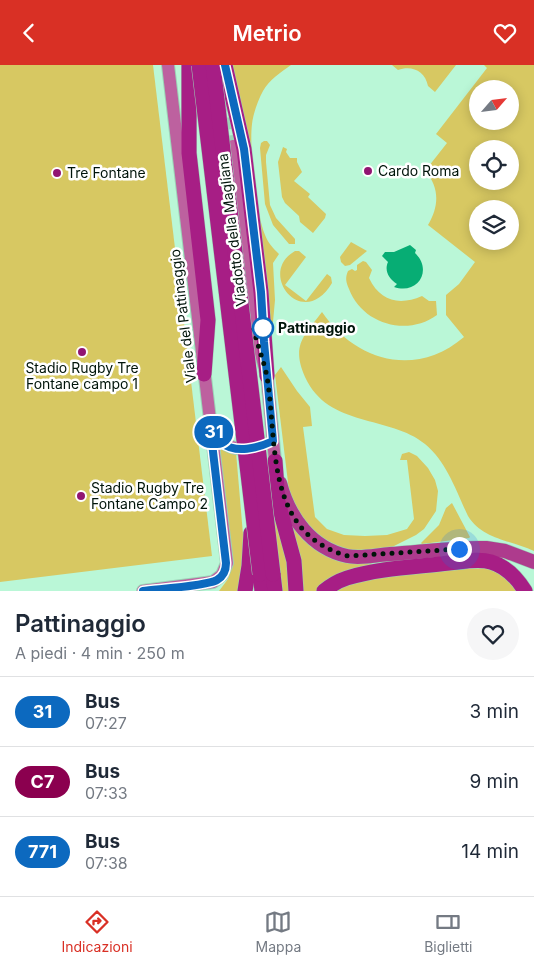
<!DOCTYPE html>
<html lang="it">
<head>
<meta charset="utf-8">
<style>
	body { margin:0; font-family:Inter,sans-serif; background:#f6f6f7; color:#1f2937; height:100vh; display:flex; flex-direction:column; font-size:19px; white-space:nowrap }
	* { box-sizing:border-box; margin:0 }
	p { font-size:16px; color:#747a83 }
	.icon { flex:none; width:28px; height:28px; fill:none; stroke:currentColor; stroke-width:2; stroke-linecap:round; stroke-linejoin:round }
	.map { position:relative; height:526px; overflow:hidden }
	.panel { display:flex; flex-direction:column; background:#fff; flex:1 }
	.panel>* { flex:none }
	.badge { padding:0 10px; border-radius:16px; font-size:18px; line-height:32px }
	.needle { width:32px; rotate:62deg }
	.fabs { position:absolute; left:469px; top:15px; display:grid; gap:10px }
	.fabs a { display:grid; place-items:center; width:50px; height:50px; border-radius:50%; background:#fff; box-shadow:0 2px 12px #0003; font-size:25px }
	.you { position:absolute; width:25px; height:25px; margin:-12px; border:4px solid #fff; border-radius:50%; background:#1a73e8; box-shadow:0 0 0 8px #1a73e833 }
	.map>.badge { position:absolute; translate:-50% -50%; box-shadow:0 0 0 2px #fff }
	.round { display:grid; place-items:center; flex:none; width:52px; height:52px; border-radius:26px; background:#f6f6f7 }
	.head { display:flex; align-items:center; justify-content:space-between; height:85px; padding:0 15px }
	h1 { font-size:24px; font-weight:600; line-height:38px }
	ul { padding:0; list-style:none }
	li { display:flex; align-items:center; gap:15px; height:70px; padding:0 15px; border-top:1px solid #e0e1e3 }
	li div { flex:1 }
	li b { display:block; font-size:19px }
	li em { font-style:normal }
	li .badge { min-width:55px; font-weight:700; text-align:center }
	header { display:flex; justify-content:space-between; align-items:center; height:65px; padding:0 15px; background:#d93025; color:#fff; font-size:22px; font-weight:600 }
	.menu { display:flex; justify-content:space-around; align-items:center; height:70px; border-top:1px solid #e0e1e3; background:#fff; font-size:14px; color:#747a83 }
	.menu a { display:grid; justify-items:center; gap:2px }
	.menu .active { color:#d93025 }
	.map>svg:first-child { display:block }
</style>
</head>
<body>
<header><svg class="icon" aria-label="back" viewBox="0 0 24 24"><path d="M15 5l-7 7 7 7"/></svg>Metrio<svg class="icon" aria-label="heart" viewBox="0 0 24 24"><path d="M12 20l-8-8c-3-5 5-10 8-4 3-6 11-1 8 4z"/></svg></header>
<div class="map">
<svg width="534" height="526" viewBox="0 0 534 526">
	<rect width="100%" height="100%" fill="#baf7d7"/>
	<g fill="#d7c862" fill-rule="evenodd">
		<polygon points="0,0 153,0 212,491 0,517"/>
		<path d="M227,0H291C281,7 269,15 263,26C258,35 253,49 252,59C249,84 256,148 265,170C268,178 273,183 279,189L273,198L275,235L273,257L269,258Z"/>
		<path d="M392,0H456L435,27L428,21C425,6 412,0 398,5Z"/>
		<path d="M484,0H534V486C511,475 483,475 468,451C456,426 447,397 425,379C390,350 328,363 305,312C291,280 304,271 322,247C356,297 416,313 464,272L446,250V230L459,219L475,197L428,160C439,142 440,122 425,106L447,78L436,69L487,3ZM478,24H510V56H478ZM478,84H510V116H478ZM478,144H510V176H478Z"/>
		<polygon points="264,76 267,76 270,80 266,90 266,97 270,140 276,153 295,174 295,179 289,179 273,160 265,139 260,83 261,78"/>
		<polygon points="283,82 287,84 286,87 290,93 297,93 297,97 302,107 294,116 310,129 308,132 326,149 325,153 313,168 300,157 299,151 285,138 282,132 278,97"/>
		<polygon points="351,177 367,186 350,200 345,201 341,197 340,192"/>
		<path d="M295,186H299L306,192L285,220L306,236L327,209L331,212L332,218C303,267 256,208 295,186Z"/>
		<path d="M363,196L366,197L372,205L369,213C380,236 399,241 422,231L429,236H436L437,250C407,272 362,259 349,224C346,217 345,213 348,206L352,204L355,206L357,205V200Z"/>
		<polygon points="281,302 297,326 310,342 312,361 303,362 315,452 327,464 344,470 365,471 387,470 407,464 414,454 407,395 400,395 402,389 409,387 417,391 428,403 435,415 438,426 436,446 424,464 416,470 390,483 356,487 347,486 315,470 290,434 275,310"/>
		<polygon points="218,382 236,387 245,493 240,526 219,526 228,514 232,498"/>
		<polygon points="452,438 470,472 469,473 422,479 421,478 439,460 446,443"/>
		<polygon points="271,441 276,446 293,526 281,526"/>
		<polygon points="289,454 302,471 371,496 372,502 324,520 316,526 300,526"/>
		<polygon points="487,503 507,513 518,526 331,526 351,517 424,506"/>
	</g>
	<path fill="#07ad74" d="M410,180L416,185L415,188C433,205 418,230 394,222L397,219C389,214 384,206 388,197L382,191L385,187H394Z"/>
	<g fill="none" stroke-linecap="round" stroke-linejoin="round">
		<polyline stroke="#9ed5b8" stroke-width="12" stroke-dasharray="12 6" stroke-linecap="butt" points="222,17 233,81"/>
		<defs>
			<g id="secondary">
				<polyline points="233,81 253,259 267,311 275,396"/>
				<path d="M213,365C222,382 236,386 255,383"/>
				<polyline points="143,526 213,517 222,510 227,498 168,0"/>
			</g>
			<path id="primary" d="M280,418C289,452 311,483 347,491C361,494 376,490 390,489C421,487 454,482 486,483L505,486L534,497"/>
			<g id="trunk">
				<polyline points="189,0 189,88 208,255 204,309"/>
				<polyline points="225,0 244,84 261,227 267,311"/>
				<polyline points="275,396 278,437 294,496 296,526"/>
				<polyline points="260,509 262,526"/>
				<polyline points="273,509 275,526"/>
				<polyline points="245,526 249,501 251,468"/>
				<path d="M324,526C331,520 338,516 347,513C379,503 416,502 449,498C462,497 478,493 491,497C505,501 517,513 525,526"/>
			</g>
		</defs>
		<use href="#secondary" stroke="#9cd3b6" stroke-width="14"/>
		<use href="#primary" stroke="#9cd3b6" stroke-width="15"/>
		<use href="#trunk" stroke="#9cd3b6" stroke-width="16"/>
		<use href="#secondary" stroke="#bd619f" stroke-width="12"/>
		<use href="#primary" stroke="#ae3b8d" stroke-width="14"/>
		<use href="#trunk" stroke="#a71e85" stroke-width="15"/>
		<defs>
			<g id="trunk-bridge">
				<polyline points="199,0 260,509"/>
				<polyline points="213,0 273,509"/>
			</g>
		</defs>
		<use href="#trunk-bridge" stroke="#9cd3b6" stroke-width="16" stroke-linecap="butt"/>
		<use href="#trunk-bridge" stroke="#a71e85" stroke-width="15"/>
	</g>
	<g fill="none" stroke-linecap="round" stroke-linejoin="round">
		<defs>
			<path id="line" d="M143,526C158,524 207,521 217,515C224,511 226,505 226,498L210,361C214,367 216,374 222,378C236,389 258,383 273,376L264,277L261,227L244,84L225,0"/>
		</defs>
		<use href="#line" stroke="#fff" stroke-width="11"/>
		<use href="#line" stroke="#0c69bf" stroke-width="8"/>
		<path stroke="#00140a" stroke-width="5" stroke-dasharray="0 9" d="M263,263L254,264C257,280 264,296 267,312C278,379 264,468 348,491L459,484"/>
	</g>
	<g fill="#911572" stroke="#fff" stroke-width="2">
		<circle cx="368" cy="106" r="5"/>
		<circle cx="57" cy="108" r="5"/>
		<circle cx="82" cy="287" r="5"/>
		<circle cx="81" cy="431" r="5"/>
	</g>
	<circle fill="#fff" stroke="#0c69bf" stroke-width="2.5" cx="263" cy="263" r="10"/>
	<g text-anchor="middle" stroke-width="5" stroke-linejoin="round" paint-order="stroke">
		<g font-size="14" fill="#00140a" stroke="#fff" text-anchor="start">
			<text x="378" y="111">Cardo Roma</text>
			<text x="67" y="113">Tre Fontane</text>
			<text x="82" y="308" text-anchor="middle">Stadio Rugby Tre<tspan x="82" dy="16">Fontane campo 1</tspan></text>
			<text x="91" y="428">Stadio Rugby Tre<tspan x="91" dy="16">Fontane Campo 2</tspan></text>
		</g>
		<g font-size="14" fill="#00140a" stroke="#fff">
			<text transform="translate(232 165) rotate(-97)" y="5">Viadotto della Magliana</text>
			<text transform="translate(183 251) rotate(-97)" y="5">Viale del Pattinaggio</text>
		</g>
		<g font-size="14" font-weight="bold" fill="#00140a" stroke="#fff" text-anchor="start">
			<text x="278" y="268">Pattinaggio</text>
		</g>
	</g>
</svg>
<div class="fabs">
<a><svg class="needle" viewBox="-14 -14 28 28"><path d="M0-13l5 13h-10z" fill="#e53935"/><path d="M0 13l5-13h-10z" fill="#747a83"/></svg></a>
<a><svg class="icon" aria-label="locate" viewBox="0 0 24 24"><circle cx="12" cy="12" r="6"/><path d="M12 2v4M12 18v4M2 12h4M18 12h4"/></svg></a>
<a><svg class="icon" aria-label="layers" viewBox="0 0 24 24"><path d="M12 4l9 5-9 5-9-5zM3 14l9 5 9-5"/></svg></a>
</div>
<div class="you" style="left:459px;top:484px"></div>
<b class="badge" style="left:214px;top:367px;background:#0c69bf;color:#fff">31</b>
</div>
<section class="panel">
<div class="head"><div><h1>Pattinaggio</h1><p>A piedi · 4 min · 250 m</p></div><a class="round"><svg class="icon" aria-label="heart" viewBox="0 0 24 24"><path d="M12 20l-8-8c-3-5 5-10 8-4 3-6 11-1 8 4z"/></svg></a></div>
<ul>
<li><span class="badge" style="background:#0c69bf;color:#fff">31</span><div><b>Bus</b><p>07:27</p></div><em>3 min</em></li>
<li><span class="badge" style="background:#8b004f;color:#fff">C7</span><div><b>Bus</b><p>07:33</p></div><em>9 min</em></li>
<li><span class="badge" style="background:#0c69bf;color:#fff">771</span><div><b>Bus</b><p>07:38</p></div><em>14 min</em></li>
</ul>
</section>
<nav class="menu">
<a class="active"><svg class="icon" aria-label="directions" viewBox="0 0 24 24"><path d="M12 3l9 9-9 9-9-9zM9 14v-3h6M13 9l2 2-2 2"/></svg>Indicazioni</a>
<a><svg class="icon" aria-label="map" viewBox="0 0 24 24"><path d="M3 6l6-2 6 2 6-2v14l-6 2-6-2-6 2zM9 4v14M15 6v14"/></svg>Mappa</a>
<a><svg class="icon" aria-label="tickets" viewBox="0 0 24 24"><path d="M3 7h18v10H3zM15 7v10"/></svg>Biglietti</a>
</nav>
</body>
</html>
